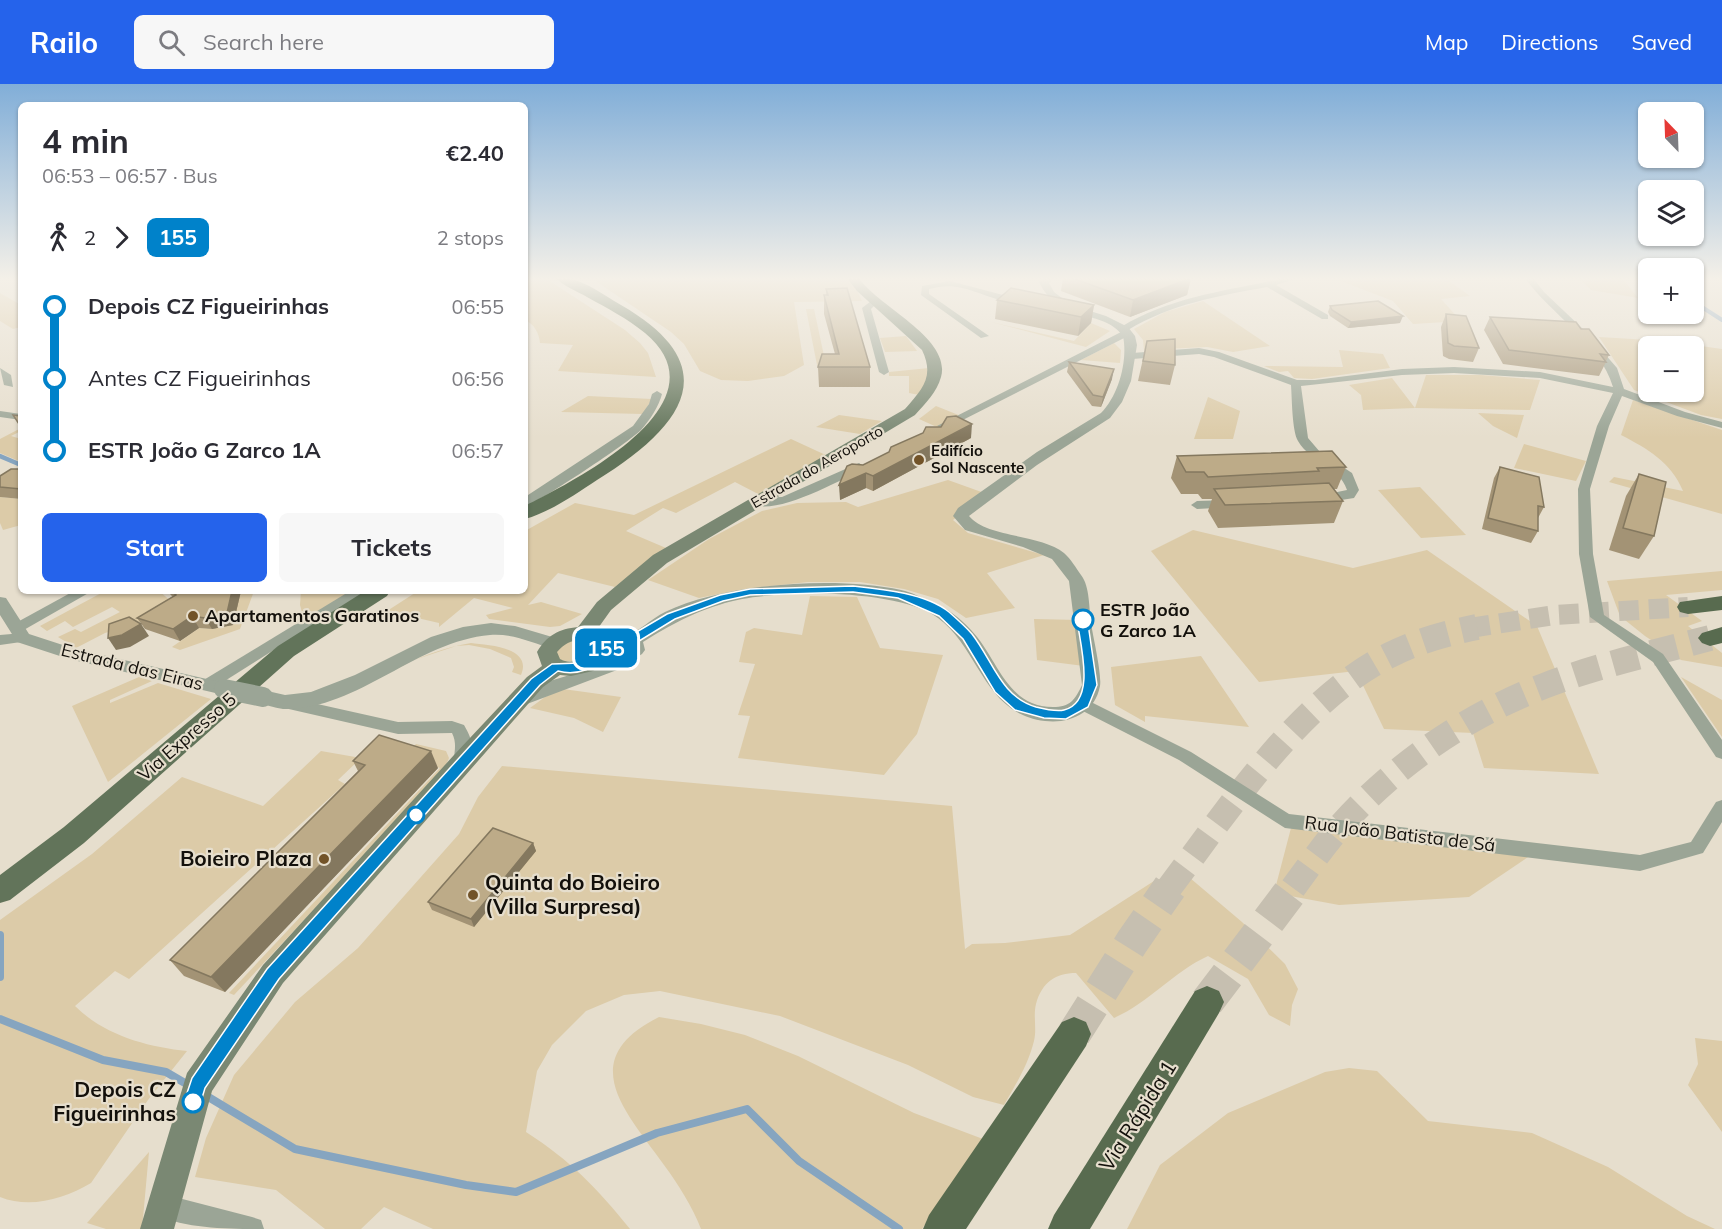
<!DOCTYPE html>
<html lang="en">
<head>
<meta charset="utf-8">
<style>
	body { margin:0; font-family:Mulish,sans-serif; background:#f7f7f7; color:#2b2b33; height:100vh; display:flex; flex-direction:column; font-size:22px; white-space:nowrap }
	* { box-sizing:border-box; margin:0 }
	p { font-size:20px; color:#7c7c81 }
	.icon { flex:none; width:33px; height:33px; fill:none; stroke:currentColor; stroke-width:2; stroke-linecap:round; stroke-linejoin:round }
	.map { position:relative; flex:1; overflow:hidden }
	.details { position:absolute; left:18px; top:18px; width:510px; height:492px; display:flex; flex-direction:column; background:#fff; border-radius:9px; box-shadow:0 2px 4px #0004 }
	.details>* { flex:none }
	.badge { padding:0 12px; border-radius:9px; font-size:21px; line-height:39px }
	.needle { width:39px; rotate:337deg }
	.fabs { position:absolute; left:1638px; top:18px; display:grid; gap:12px }
	.fabs a { display:grid; place-items:center; width:66px; height:66px; border-radius:9px; background:#fff; box-shadow:0 2px 4px #0004; font-size:30px }
	.map>.badge { position:absolute; translate:-50% -50%; box-shadow:0 0 0 3px #fff }
	.legs { display:flex; align-items:center; gap:9px; height:66px; padding:0 24px; font-size:20px }
	.legs p { margin-inline-start:auto }
	.headline { display:flex; align-items:center; justify-content:space-between; height:102px; padding:0 24px }
	h1 { font-size:33px; font-weight:700; line-height:45px }
	.button { display:flex; gap:12px; margin-top:auto; padding:12px 24px }
	.button a { flex:1; height:69px; border-radius:9px; background:#2563eb; color:#fff; font-size:24px; font-weight:700; line-height:69px; text-align:center }
	.button a+a { background:#f7f7f7; color:#2b2b33 }
	ul { padding:0 24px; list-style:none }
	li { display:flex; align-items:center; gap:21px; height:72px; font-size:22px }
	li i { display:grid; place-items:center; width:9px; height:100%; margin:0 8px; background:currentColor }
	li i::after { content:''; width:15px; height:15px; margin:-8px; border:4px solid; border-radius:50%; background:#fff }
	li p { margin-inline-start:auto }
	li:first-child i { background:linear-gradient(#0000 50%,currentColor 0) }
	li:last-child i { background:linear-gradient(currentColor 50%,#0000 0) }
	header { display:flex; align-items:center; gap:36px; box-sizing:border-box; height:84px; padding:0 30px; background:#2563eb; color:#fff }
	header strong { font-size:28px }
	nav { display:flex; gap:33px; margin-inline-start:auto; font-size:21px }
	.search { width:420px; height:54px; background:#f7f7f7; display:flex; align-items:center; gap:15px; box-sizing:border-box; padding:0 21px; border-radius:9px; color:#7c7c81; font-size:22px }
	.map>svg:first-child { display:block }
</style>
</head>
<body>
<header>
<strong>Railo</strong>
<div class="search"><svg class="icon" aria-label="search" viewBox="0 0 24 24"><circle cx="10" cy="10" r="6"/><path d="M15 15l6 6"/></svg>Search here</div>
<nav><a>Map</a><a>Directions</a><a>Saved</a></nav>
</header>
<div class="map">
<svg width="1722" height="1145" viewBox="0 0 1722 1145">
	<rect width="100%" height="100%" fill="#e6decd"/>
	<g fill="#dccba8" fill-rule="evenodd">
		<path d="M525,194H545L625,246L640,259L648,269L656,293L558,287L573,261L540,259C539,249 535,241 525,236Z"/>
		<polygon points="591,194 851,194 862,217 794,218 804,281 784,292 748,297 721,296 700,287 684,260 671,248"/>
		<polygon points="1333,194 1445,194 1470,212 1441,215 1461,237 1413,240 1393,217"/>
		<polygon points="1579,194 1622,194 1638,214 1591,206"/>
		<polygon points="0,209 21,221 21,243 13,245 0,237"/>
		<polygon points="1203,217 1270,262 1233,268 1207,263 1144,266 1143,256 1134,245 1165,228"/>
		<polygon points="806,225 814,225 827,286 818,286"/>
		<polygon points="991,238 1074,257 1091,239 1110,247 1086,263"/>
		<polygon points="906,252 917,267 885,268 880,254"/>
		<path d="M1599,253L1666,257L1722,265V335L1701,331L1634,306ZM1648,262H1694V308H1648Z"/>
		<polygon points="1114,259 1121,266 1120,279 1081,276"/>
		<polygon points="1339,266 1383,270 1390,284 1312,295 1294,294 1288,287 1279,288 1264,282 1343,283"/>
		<polygon points="929,284 926,300 919,311 909,309 909,292 889,292 889,288"/>
		<polygon points="1426,291 1481,291 1540,296 1530,326 1415,324 1363,326 1361,311 1349,301 1392,294 1415,324"/>
		<polygon points="588,312 652,315 643,330 561,328"/>
		<polygon points="1208,313 1240,327 1233,355 1194,355"/>
		<path d="M1633,316L1722,346V430L1609,398L1614,393L1683,407C1671,378 1648,365 1621,351Z"/>
		<polygon points="936,322 961,332 939,344 919,335"/>
		<polygon points="1478,329 1524,331 1517,354 1493,342"/>
		<polygon points="839,331 882,337 860,350 816,343"/>
		<polygon points="21,344 21,347 11,352 21,355 21,378 0,369 0,355"/>
		<polygon points="791,355 830,373 760,411 735,398 676,429 663,424 626,447 666,464 615,503 558,489 528,521 541,518 582,530 560,542 550,543 489,535 486,531 513,524 474,514 439,543 439,539 387,527 418,507 525,507 525,447 575,419 634,431"/>
		<polygon points="1524,360 1586,377 1576,397 1514,384"/>
		<polygon points="948,396 987,410 953,436 968,449 1044,471 987,489 1015,524 966,534 938,515 904,505 860,498 808,498 744,505 699,514 648,496 709,455 762,427 797,419 846,418 858,423"/>
		<polygon points="1420,403 1466,451 1421,454 1378,406"/>
		<polygon points="0,413 21,415 21,441 3,446 0,439"/>
		<polygon points="1193,446 1353,484 1427,466 1537,542 1599,690 1484,684 1473,649 1384,645 1356,587 1259,598 1151,467"/>
		<polygon points="1722,487 1722,506 1666,511 1702,537 1688,542 1722,569 1722,583 1681,576 1645,552 1620,532 1607,497"/>
		<polygon points="105,507 159,507 172,518 136,540 105,549 76,564 58,553 75,545 81,548 120,528 112,523 73,543 65,537 47,547 40,542"/>
		<polygon points="237,507 254,507 240,545 180,566 172,563 199,544 212,545 233,541"/>
		<polygon points="301,507 353,507 304,536 300,521"/>
		<polygon points="810,512 857,513 880,564 943,571 917,650 884,691 738,674 750,632 738,631 755,580 739,578 746,548 754,544 802,551"/>
		<polygon points="1034,535 1079,536 1084,582 1037,576"/>
		<path d="M570,555L587,556L592,562C587,578 572,580 558,575L556,564Z"/>
		<path d="M471,559C488,561 533,563 521,591L512,588L514,583L511,574L490,565L469,561L456,562L414,576L338,615C381,592 422,567 471,559Z"/>
		<polygon points="1201,572 1249,643 1145,632 1145,638 1115,621 1111,583"/>
		<polygon points="139,593 152,597 110,616 110,619 158,599 211,615 108,698 72,622"/>
		<polygon points="1681,593 1722,616 1722,653"/>
		<polygon points="563,605 621,613 603,648 574,634 530,624 545,613"/>
		<polygon points="416,660 446,667 449,674 444,686 234,911 229,909 440,684 404,673"/>
		<path d="M321,667L361,674L338,696L345,700L129,895L115,887L75,922C104,951 147,963 187,967L148,1016L91,1099C64,1115 30,1125 0,1113V836L92,770L182,693L263,722Z"/>
		<path d="M502,682L952,722L965,865L972,860L1005,859L1070,851L1154,797L1179,788L1190,794L1242,838L1285,880L1298,905L1292,921L1290,942L1269,931L1248,895L1208,872C1173,888 1150,918 1114,934L1076,889C1056,889 1042,898 1036,920C1033,932 1037,945 1034,957C1028,981 1016,1000 1004,1021L973,1013L908,981L780,932L660,907L624,911L586,927L552,961L537,987L526,1048C571,1077 597,1104 630,1145H433L384,1123L361,1145H325L276,1106L195,1093L206,1054L234,991L295,918L358,864L459,750L478,713Z"/>
		<polygon points="1291,744 1531,771 1469,813 1339,821 1274,809"/>
		<path d="M659,933L701,940L745,951L798,972L914,1029L983,1055L922,1145H701C693,1124 678,1100 664,1081C627,1029 573,976 659,933Z"/>
		<polygon points="1695,954 1722,957 1722,1048 1688,1001 1698,980"/>
		<polygon points="1349,984 1377,987 1428,1037 1532,1049 1608,1083 1687,1132 1715,1145 1127,1145 1160,1081 1228,1029 1325,988"/>
		<polygon points="149,1068 142,1145 106,1145 87,1139"/>
	</g>
	<g fill="none" stroke-linecap="round" stroke-linejoin="round">
		<polyline stroke="#86a5c0" stroke-width="4" points="1694,218 1722,236"/>
		<polyline stroke="#86a5c0" stroke-width="4.5" points="0,372 21,381"/>
		<g stroke="#86a5c0" stroke-width="8">
			<polyline points="0,851 0,893"/>
			<polyline points="0,935 103,976 166,988 190,1002"/>
			<polyline points="205,1011 295,1065 466,1101 516,1108 657,1049 747,1025 799,1077 899,1145"/>
		</g>
		<polyline stroke="#c6bfb0" stroke-width="20" stroke-dasharray="20 10" stroke-linecap="butt" points="1470,544 1554,531 1688,523"/>
		<g stroke="#c6bfb0" stroke-width="26" stroke-dasharray="26 14" stroke-linecap="butt">
			<path d="M1169,804C1229,725 1300,615 1390,571C1418,557 1447,549 1477,543"/>
			<path d="M1293,804C1307,785 1321,765 1337,746C1392,683 1465,632 1544,602C1598,581 1654,569 1710,554"/>
		</g>
		<g stroke="#c6bfb0" stroke-width="34" stroke-dasharray="34 17" stroke-linecap="butt">
			<polyline points="1207,918 1294,803"/>
			<polyline points="1074,950 1132,858 1170,803"/>
		</g>
		<g fill="#9ba596" fill-rule="evenodd">
			<path d="M1285,194H1298L1276,201L1328,231V235H1322L1267,203C1218,212 1171,220 1128,246L1132,249L1130,251L947,344L943,345L937,342L1123,247L1119,245L1121,243C1172,212 1228,207 1285,194Z"/>
			<path d="M1525,194H1533L1544,208L1584,246L1617,284L1624,305L1685,328L1722,338V344L1677,332L1622,312L1609,342L1590,405L1593,470L1604,531L1663,570L1722,656V675L1716,673L1653,578L1590,533L1579,470L1578,405L1597,342L1613,309L1540,294L1454,289L1402,291L1301,302L1308,354L1320,368L1352,389L1359,406L1354,414L1322,419L1316,415L1318,412L1347,406C1338,381 1311,379 1298,357C1292,347 1292,314 1291,301L1214,273L1199,270L1132,275L1127,272L1132,269L1199,264L1219,268L1297,296H1315L1402,285L1454,283L1540,288L1613,303C1600,258 1551,231 1525,194Z"/>
			<path d="M950,197L1026,217C1014,225 978,207 962,204C951,201 940,202 929,205V210L989,252L981,254L921,211L922,202Z"/>
			<polygon points="875,214 879,217 871,225 889,288 884,291 879,288 862,224"/>
			<polygon points="0,284 11,291 13,303 4,301"/>
			<path d="M657,307L662,310C659,322 650,336 641,346C629,358 540,418 525,422V413L633,342L649,320L652,310Z"/>
			<polygon points="0,327 21,330 21,336 0,333"/>
			<path d="M859,379L865,383L863,385C841,396 769,436 749,418L755,414L782,413Z"/>
			<polygon points="1229,416 1233,417 1235,420 1233,423 1197,425 1191,421 1197,417"/>
			<polygon points="74,507 92,507 22,547 17,549 10,544 12,541"/>
			<polygon points="350,507 367,507 212,605 202,605 199,601 202,597"/>
			<polygon points="23,549 30,554 28,557 0,561 0,551"/>
			<path d="M286,613L398,638L452,637L464,641C472,655 476,666 468,681L462,683L456,681C451,672 459,663 452,649L398,650L280,623L278,619L280,615Z"/>
			<polygon points="1083,614 1191,668 1289,730 1640,771 1691,758 1716,718 1722,716 1722,738 1703,769 1640,787 1285,744 1179,676 1077,624 1075,620 1077,616"/>
			<path d="M163,1110L252,1133L261,1136L264,1145C225,1145 191,1145 154,1131L151,1122L154,1113Z"/>
		</g>
		<g fill="#9ba596" fill-rule="evenodd">
			<path d="M1043,194H1054L1049,199L1054,208L1071,221L1106,232L1128,243L1135,252L1137,261L1131,297L1122,318L1110,334L1037,381L969,432C987,454 1041,450 1064,469C1071,475 1076,484 1081,491C1090,502 1089,525 1091,539C1093,553 1102,590 1100,602C1095,629 1070,640 1045,637C984,630 980,565 938,534C898,504 771,505 725,519C692,529 672,540 643,558L645,566L642,570L617,586L527,620L520,622L513,620L511,615L513,610C550,594 594,589 627,564L602,571L596,569L593,565L596,561C606,558 617,556 626,552C640,547 651,535 665,528C725,499 836,492 901,506C912,508 921,514 931,518C947,524 959,533 971,546C998,574 1006,623 1053,623C1070,623 1075,616 1082,601L1069,497L1052,475L1023,463L965,446L953,432L958,424L1037,368L1101,329C1119,311 1128,276 1123,252C1103,224 1060,241 1039,198Z"/>
			<polygon points="0,513 6,514 29,550 72,564 224,599 231,600 233,605 231,610 224,611 69,575 17,558 0,531"/>
			<path d="M491,539L515,542L559,555L562,559L559,563L553,565C533,559 512,549 490,551C417,557 356,627 283,625C274,624 265,620 256,618L254,613L256,608L263,606L285,611L311,608L355,591L431,553L463,543Z"/>
		</g>
		<path fill="#7a8873" fill-rule="evenodd" d="M847,194H859C877,222 952,254 941,293C937,308 925,320 915,331L667,479L611,526L596,547L605,550L612,568L605,579L593,587L571,592L560,591L543,603L283,899L212,1007L174,1145H140L187,989L263,881L454,671L527,593L542,582L537,568C547,551 559,545 578,543L597,518L653,471L905,325C922,305 935,293 922,266L857,207ZM581,556L589,559L590,569C581,576 571,581 560,575L557,568C564,560 571,556 581,556Z"/>
		<g fill="#62745a" fill-rule="evenodd">
			<path d="M556,194C578,191 602,210 621,221C730,284 681,344 597,396C576,410 550,428 525,435V422C576,396 729,319 645,249C628,235 607,224 587,213C577,207 563,202 556,194Z"/>
			<polygon points="365,507 390,507 387,512 294,572 84,759 10,816 0,819 0,791 64,743 278,562"/>
		</g>
		<g fill="#586b4f" fill-rule="evenodd">
			<polygon points="1722,512 1722,526 1688,530 1680,528 1677,523 1680,518"/>
			<polygon points="1722,543 1722,559 1710,562 1702,559 1698,554 1702,549"/>
			<polygon points="1207,902 1219,907 1224,918 1219,929 1090,1145 1048,1145 1054,1131 1195,907"/>
			<polygon points="1074,933 1086,938 1091,950 1086,962 966,1145 923,1145 929,1131 1062,938"/>
		</g>
		<polyline stroke="#9ba596" stroke-width="20" points="224,605 263,613"/>
	</g>
	<g fill="#a39375">
		<polygon points="1063,194 1191,194 1187,211 1130,233 1061,207"/>
		<polygon points="826,205 870,283 870,303 819,303 818,283 835,270 824,230 824,211 826,211"/>
		<polygon points="997,216 1094,221 1091,239 1078,252 995,235"/>
		<polygon points="1330,222 1400,239 1348,244 1330,232 1328,228"/>
		<polygon points="1446,230 1479,264 1473,278 1449,275 1443,272 1441,243"/>
		<polygon points="1490,233 1581,245 1609,271 1606,277 1606,278 1599,292 1503,280 1484,246"/>
		<polygon points="1147,257 1175,281 1170,301 1138,297"/>
		<polygon points="1069,278 1112,295 1101,323 1092,322 1067,288"/>
		<polygon points="971,354 873,407 866,404 840,416 863,381"/>
		<polygon points="1177,372 1346,383 1337,405 1333,405 1343,417 1334,439 1218,444 1208,427 1212,415 1202,415 1198,410 1181,410 1171,394"/>
		<polygon points="1500,383 1544,423 1538,434 1538,447 1531,459 1482,445 1494,394"/>
		<polygon points="21,385 21,415 0,413 0,392"/>
		<polygon points="1639,390 1654,452 1639,475 1609,466 1626,412"/>
		<polygon points="167,507 241,507 233,541 212,545 199,544 180,557 145,545 137,534 173,513"/>
		<polygon points="353,677 438,684 225,908 184,892 170,876 358,687"/>
		<polygon points="533,759 536,767 474,843 432,826 428,818"/>
	</g>
	<g fill="#84785f">
		<polygon points="1191,194 1187,211 1130,233 1133,216"/>
		<polygon points="1094,221 1091,239 1078,252 1081,233"/>
		<polygon points="1403,232 1400,239 1348,244 1351,238"/>
		<polygon points="1114,285 1112,295 1101,323 1103,313"/>
		<polygon points="972,340 971,354 873,407 873,392"/>
		<polygon points="866,389 866,404 840,416 839,401"/>
		<polygon points="232,507 241,507 233,541 212,545 205,534"/>
		<polygon points="192,532 199,544 180,557 173,545"/>
		<polygon points="141,540 149,552 130,563 116,566 108,554"/>
		<polygon points="431,667 438,684 225,908 211,893"/>
		<polygon points="533,759 536,767 474,843 471,835"/>
	</g>
	<g fill="#bdab88" stroke="#84785f" stroke-width="1.5">
		<polygon points="1072,194 1191,194 1133,216"/>
		<polygon points="847,204 870,283 818,283 822,270 839,270 824,211 828,211 826,205"/>
		<polygon points="1011,204 1094,221 1081,233 997,216"/>
		<polygon points="1378,217 1403,232 1351,238 1332,226 1330,222"/>
		<polygon points="1446,230 1466,232 1479,264 1454,262 1448,259"/>
		<polygon points="1490,233 1576,238 1581,245 1589,245 1609,271 1600,270 1606,278 1509,266"/>
		<polygon points="1175,255 1175,281 1143,277 1147,257"/>
		<polygon points="1069,278 1114,285 1103,313 1093,311"/>
		<polygon points="13,331 21,332 21,343"/>
		<polygon points="956,332 972,340 873,392 866,389 839,401 847,382 852,380 863,381 889,368 891,363 923,349 926,343 941,343 947,333"/>
		<polygon points="1332,367 1346,383 1317,384 1319,387 1208,393 1204,388 1186,388 1177,372"/>
		<polygon points="1500,383 1539,393 1544,423 1538,422 1538,447 1488,434"/>
		<polygon points="11,385 21,385 21,405 0,403 0,392"/>
		<polygon points="1639,390 1666,398 1654,452 1623,444"/>
		<polygon points="1329,399 1343,417 1225,421 1214,405"/>
		<polygon points="171,507 232,507 227,529 205,534 192,532 173,545 137,534 176,511"/>
		<polygon points="129,533 141,540 122,551 108,554 109,540"/>
		<polygon points="379,651 431,667 211,893 170,876 365,681 353,677"/>
		<polygon points="493,744 533,759 471,835 428,818"/>
	</g>
	<linearGradient id="sky" x2="0" y2="1"><stop stop-color="#81aed8"/><stop offset="0.55" stop-color="#f4f0e8"/><stop offset="1" stop-color="#f4f0e8" stop-opacity="0"/></linearGradient>
	<rect width="1722" height="354" fill="url(#sky)"/>
	<path fill="#0082ca" stroke="#fff" stroke-width="1.5" d="M853,502C882,505 925,509 949,528C957,535 966,543 972,550C993,577 1001,613 1036,623C1044,625 1056,628 1064,626C1097,618 1080,560 1077,536L1083,532L1087,533L1097,601L1088,623L1066,635L1044,634L1015,626L995,608L963,555L939,532L898,514L853,508L750,511L723,517L675,535L631,562L606,568C599,585 576,592 558,587L540,601L279,895L205,1004L199,1024L193,1027L187,1024L184,1018L192,994L267,885L531,595L552,580L580,579L593,572L597,562L623,556L667,530L720,511L750,505Z"/>
	<g fill="#725328" stroke="#e6decd" stroke-width="2">
		<circle cx="919" cy="376" r="6"/>
		<circle cx="193" cy="532" r="6"/>
		<circle cx="324" cy="775" r="6"/>
		<circle cx="473" cy="811" r="6"/>
	</g>
	<g fill="#fff" stroke="#0082ca" stroke-width="3">
		<circle cx="1083" cy="536" r="10"/>
		<circle cx="416" cy="731" r="8"/>
		<circle cx="193" cy="1018" r="10"/>
	</g>
	<g text-anchor="middle" stroke-width="4.5" stroke-linejoin="round" paint-order="stroke">
		<g font-size="15" font-weight="bold" fill="#13100b" stroke="#e6decd" text-anchor="start">
			<text x="931" y="372">Edifício<tspan x="931" dy="17">Sol Nascente</tspan></text>
		</g>
		<g font-size="15" fill="#13100b" stroke="#e6decd">
			<text transform="translate(817 383) rotate(-30)" y="5">Estrada do Aeroporto</text>
		</g>
		<g font-size="18" font-weight="bold" fill="#13100b" stroke="#e6decd" text-anchor="start">
			<text x="1100" y="532">ESTR João<tspan x="1100" dy="21">G Zarco 1A</tspan></text>
		</g>
		<g font-size="18" font-weight="bold" fill="#13100b" stroke="#e6decd" text-anchor="start">
			<text x="205" y="538">Apartamentos Garatinos</text>
		</g>
		<g font-size="18" fill="#13100b" stroke="#e6decd">
			<text transform="translate(132 583) rotate(14)" y="6">Estrada das Eiras</text>
			<text transform="translate(187 653) rotate(-41)" y="6">Via Expresso 5</text>
			<text transform="translate(1400 750) rotate(7)" y="6">Rua João Batista de Sá</text>
		</g>
		<g font-size="21" font-weight="bold" fill="#13100b" stroke="#e6decd" text-anchor="end">
			<text x="312" y="782">Boieiro Plaza</text>
			<text x="485" y="806" text-anchor="start">Quinta do Boieiro<tspan x="485" dy="24">(Villa Surpresa)</tspan></text>
		</g>
		<g font-size="21" font-weight="bold" fill="#13100b" stroke="#e6decd" text-anchor="end">
			<text x="176" y="1013">Depois CZ<tspan x="176" dy="24">Figueirinhas</tspan></text>
		</g>
		<g font-size="21" fill="#13100b" stroke="#e6decd">
			<text transform="translate(1138 1032) rotate(-58)" y="7">Via Rápida 1</text>
		</g>
	</g>
</svg>
<div class="fabs">
<a><svg class="needle" viewBox="-14 -14 28 28"><path d="M0-13l5 13h-10z" fill="#e53935"/><path d="M0 13l5-13h-10z" fill="#7c7c81"/></svg></a>
<a><svg class="icon" aria-label="layers" viewBox="0 0 24 24"><path d="M12 4l9 5-9 5-9-5zM3 14l9 5 9-5"/></svg></a>
<a>+</a>
<a>−</a>
</div>
<b class="badge" style="left:606px;top:564px;background:#0082ca;color:#fff">155</b>
<section class="details">
<div class="headline"><div><h1>4 min</h1><p>06:53 – 06:57 · Bus</p></div><b>€2.40</b></div>
<div class="legs"><svg class="icon" aria-label="walk" viewBox="0 0 24 24"><circle cx="13" cy="4" r="2"/><path d="M13 8l-2 6 4 7M11 14l-3 7M7 12l3-4h3l4 4"/></svg>2<svg class="icon" aria-label="forward" viewBox="0 0 24 24"><path d="M9 5l7 7-7 7"/></svg><b class="badge" style="background:#0082ca;color:#fff">155</b><p>2 stops</p></div>
<ul>
<li><i style="color:#0082ca"></i><b>Depois CZ Figueirinhas</b><p>06:55</p></li>
<li><i style="color:#0082ca"></i><span>Antes CZ Figueirinhas</span><p>06:56</p></li>
<li><i style="color:#0082ca"></i><b>ESTR João G Zarco 1A</b><p>06:57</p></li>
</ul>
<div class="button"><a>Start</a><a>Tickets</a></div>
</section>
</div>
</body>
</html>
